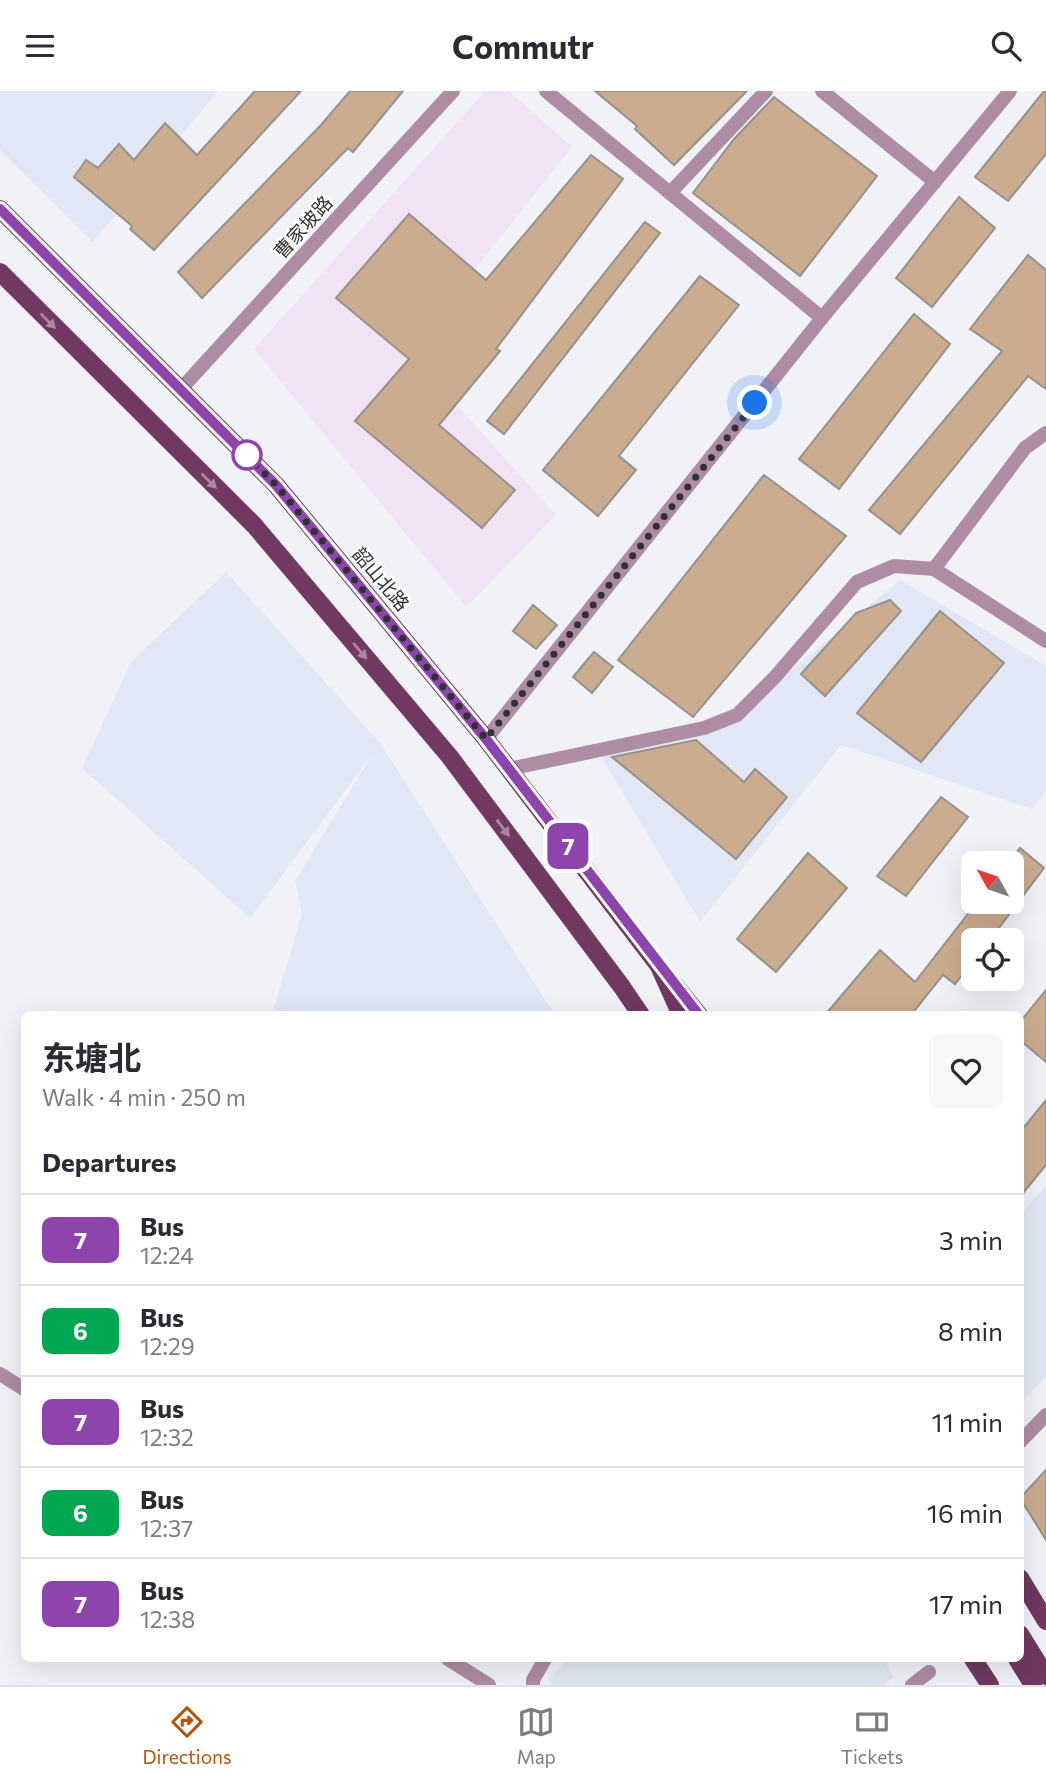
<!DOCTYPE html>
<html lang="en">
<head>
<meta charset="utf-8">
<style>
	body { margin:0; font-family:Commissioner,"Noto Sans SC",sans-serif; background:#f7f7f7; color:#2b2b33; height:100vh; display:flex; flex-direction:column; font-size:26px; white-space:nowrap }
	* { box-sizing:border-box; margin:0 }
	p { font-size:23px; color:#7c7c81 }
	.icon { flex:none; width:38px; height:38px; fill:none; stroke:currentColor; stroke-width:2; stroke-linecap:round; stroke-linejoin:round }
	.map { position:relative; flex:1; overflow:hidden }
	.sheet { position:absolute; left:21px; top:920px; width:1003px; height:651px; display:flex; flex-direction:column; background:#fff; border-radius:10px; box-shadow:0 7px 28px #0002 }
	.sheet>* { flex:none }
	.badge { padding:0 14px; border-radius:10px; font-size:24px; line-height:46px }
	.needle { width:46px; rotate:310deg }
	.buttons { position:absolute; left:961px; top:760px; display:grid; gap:14px }
	.buttons a { display:grid; place-items:center; width:63px; height:63px; border-radius:10px; background:#fff; box-shadow:0 7px 28px #0002; font-size:35px }
	.you { position:absolute; width:35px; height:35px; margin:-18px; border:5px solid #fff; border-radius:50%; background:#1a73e8; box-shadow:0 0 0 10px #1a73e833 }
	.map>.badge { position:absolute; translate:-50% -50%; box-shadow:0 0 0 4px #fff }
	h2 { padding:0 21px; font-size:26px; line-height:63px }
	.round { display:grid; place-items:center; flex:none; width:74px; height:74px; border-radius:10px; background:#f7f7f7 }
	.headline { display:flex; align-items:center; justify-content:space-between; height:119px; padding:0 21px }
	h1 { font-size:33px; font-weight:700; line-height:52px }
	ul { padding:0; list-style:none }
	li { display:flex; align-items:center; gap:21px; height:91px; padding:0 21px; border-top:2px solid #e1e1e2 }
	li div { flex:1 }
	li b { display:block; font-size:26px }
	li em { font-style:normal }
	li .badge { min-width:77px; font-weight:700; text-align:center }
	header { display:flex; justify-content:space-between; align-items:center; height:91px; padding:0 21px; background:#fff; font-size:32px; font-weight:700 }
	.tabs { display:flex; justify-content:space-around; align-items:center; height:98px; border-top:2px solid #e1e1e2; background:#fff; font-size:19px; color:#7c7c81 }
	.tabs a { display:grid; justify-items:center; gap:4px }
	.tabs .selected { color:#b45309 }
	.map>svg:first-child { display:block }
</style>
</head>
<body>
<header><svg class="icon" aria-label="menu" viewBox="0 0 24 24"><path d="M4 6h16M4 12h16M4 18h16"/></svg>Commutr<svg class="icon" aria-label="search" viewBox="0 0 24 24"><circle cx="10" cy="10" r="6"/><path d="M15 15l6 6"/></svg></header>
<div class="map">
<svg width="1046" height="1594" viewBox="0 0 1046 1594">
	<rect width="100%" height="100%" fill="#f0f2f8"/>
	<g fill="#e1e7f4">
		<polygon points="0,0 218,0 93,151 0,59"/>
		<polygon points="226,481 380,652 555,924 282,924 274,917 302,822 295,790 373,662 250,827 82,677 131,571"/>
		<polygon points="900,489 1046,575 1046,700 1031,718 841,654 700,831 597,659 737,624"/>
		<polygon points="1046,1094 1046,1286 1020,1312 1020,1124"/>
		<polygon points="569,1568 884,1568 894,1587 884,1594 552,1594 548,1588"/>
	</g>
	<polygon fill="#f2e2f5" points="485,0 509,0 572,56 409,261 556,424 466,516 254,258"/>
	<g fill="#cbac8f" stroke="#96918d" stroke-width="2">
		<polygon points="255,0 301,0 154,159 130,138 132,135 74,86 86,69 98,77 119,53 134,69 165,32 197,64"/>
		<polygon points="350,0 403,0 353,61 348,57 202,207 178,181 321,34"/>
		<polygon points="595,0 747,0 674,74 635,38 637,35"/>
		<polygon points="1044,0 1046,0 1046,63 1008,110 975,86"/>
		<polygon points="774,6 877,85 800,185 693,102 734,48"/>
		<polygon points="591,64 623,88 496,258 500,260 439,334 515,399 482,437 355,330 409,268 336,207 409,123 486,189"/>
		<polygon points="959,106 995,137 932,216 896,187"/>
		<polygon points="645,131 660,142 504,343 487,330"/>
		<polygon points="1028,164 1046,179 1046,298 1028,285 900,443 869,419 1002,260 970,238"/>
		<polygon points="700,185 739,214 619,365 636,379 598,425 543,379"/>
		<polygon points="914,223 950,253 839,398 799,368"/>
		<polygon points="764,384 846,445 693,626 618,569"/>
		<polygon points="890,509 901,520 825,605 801,583 856,522"/>
		<polygon points="533,514 557,534 536,558 513,540"/>
		<polygon points="940,520 1004,572 921,671 857,622"/>
		<polygon points="594,561 613,576 592,602 573,586"/>
		<polygon points="696,649 744,691 755,678 787,706 736,768 612,666"/>
		<polygon points="941,706 968,726 906,805 877,785"/>
		<polygon points="1020,757 1044,777 990,849 973,849 973,870 955,893 943,884 911,924 825,924 880,859 915,891 978,810 1012,810 1012,768"/>
		<polygon points="808,762 847,797 776,881 737,848"/>
		<polygon points="1046,899 1046,971 1020,949 1020,931"/>
		<polygon points="1046,1009 1046,1074 1020,1106 1020,1041"/>
		<polygon points="1046,1379 1046,1449 1020,1407"/>
	</g>
	<g fill="none" stroke-linecap="round" stroke-linejoin="round">
		<g stroke="#ae8ca3" stroke-width="14">
			<polyline points="546,0 822,227"/>
			<polyline points="822,0 935,91"/>
			<polyline points="670,102 766,0"/>
			<polyline points="934,478 1025,357 1046,342"/>
			<polyline points="486,648 822,227 1010,0"/>
			<polyline points="509,678 704,637 737,624 775,586 857,491 894,475 934,478 1046,550"/>
			<polyline points="0,1283 24,1298"/>
			<polyline points="448,1568 489,1594"/>
			<polyline points="533,1594 533,1589 545,1568"/>
			<polyline points="912,1594 929,1581"/>
		</g>
		<g stroke="#ae8ca3" stroke-width="14">
			<polyline points="181,298 453,0"/>
			<polyline points="1020,1351 1046,1324"/>
		</g>
		<g stroke="#713861" stroke-width="18">
			<polyline points="0,118 276,394 486,648 659,875 681,924"/>
			<polyline points="0,181 254,434 450,666 622,896 641,924"/>
			<polyline points="675,894 699,924"/>
			<polyline points="1020,1487 1046,1530"/>
			<polyline points="1020,1543 1046,1585"/>
			<polyline points="973,1568 990,1594"/>
			<polyline points="1017,1568 1033,1594"/>
		</g>
	</g>
	<defs><path id="oneway-solid" d="M-6-.8H1V-3.2L6.5 0L1 3.2V.8H-6Z" transform="scale(1.75)"/></defs>
	<g fill="#aa88a0">
		<use href="#oneway-solid" transform="translate(48 230) rotate(45)"/>
		<use href="#oneway-solid" transform="translate(209 390) rotate(45)"/>
		<use href="#oneway-solid" transform="translate(360 560) rotate(50)"/>
		<use href="#oneway-solid" transform="translate(503 737) rotate(53)"/>
	</g>
	<g fill="none" stroke-linecap="round" stroke-linejoin="round">
		<defs>
			<polyline id="line" points="0,118 276,394 486,648 699,924"/>
		</defs>
		<use href="#line" stroke="#fff" stroke-width="16"/>
		<use href="#line" stroke="#8e44ad" stroke-width="10"/>
		<polyline stroke="#303133" stroke-width="7" stroke-dasharray="0 12.6" points="247,364 238,356 276,394 486,648 755,312"/>
	</g>
	<circle fill="#fff" stroke="#8e44ad" stroke-width="3.5" cx="247" cy="364" r="14"/>
	<g text-anchor="middle" stroke-width="5" stroke-linejoin="round" paint-order="stroke">
		<g font-size="19" fill="#303133" stroke="#fff">
			<text transform="translate(303 136) rotate(-48)" y="7">曹家坡路</text>
			<text transform="translate(381 488) rotate(50)" y="7">韶山北路</text>
		</g>
	</g>
</svg>
<div class="buttons">
<a><svg class="needle" viewBox="-14 -14 28 28"><path d="M0-13l5 13h-10z" fill="#e53935"/><path d="M0 13l5-13h-10z" fill="#7c7c81"/></svg></a>
<a><svg class="icon" aria-label="locate" viewBox="0 0 24 24"><circle cx="12" cy="12" r="6"/><path d="M12 2v4M12 18v4M2 12h4M18 12h4"/></svg></a>
</div>
<div class="you" style="left:755px;top:312px"></div>
<b class="badge" style="left:568px;top:755px;background:#8e44ad;color:#fff">7</b>
<section class="sheet">
<div class="headline"><div><h1>东塘北</h1><p>Walk · 4 min · 250 m</p></div><a class="round"><svg class="icon" aria-label="heart" viewBox="0 0 24 24"><path d="M12 20l-8-8c-3-5 5-10 8-4 3-6 11-1 8 4z"/></svg></a></div>
<h2>Departures</h2>
<ul>
<li><span class="badge" style="background:#8e44ad;color:#fff">7</span><div><b>Bus</b><p>12:24</p></div><em>3 min</em></li>
<li><span class="badge" style="background:#00a651;color:#fff">6</span><div><b>Bus</b><p>12:29</p></div><em>8 min</em></li>
<li><span class="badge" style="background:#8e44ad;color:#fff">7</span><div><b>Bus</b><p>12:32</p></div><em>11 min</em></li>
<li><span class="badge" style="background:#00a651;color:#fff">6</span><div><b>Bus</b><p>12:37</p></div><em>16 min</em></li>
<li><span class="badge" style="background:#8e44ad;color:#fff">7</span><div><b>Bus</b><p>12:38</p></div><em>17 min</em></li>
</ul>
</section>
</div>
<nav class="tabs">
<a class="selected"><svg class="icon" aria-label="directions" viewBox="0 0 24 24"><path d="M12 3l9 9-9 9-9-9zM9 14v-3h6M13 9l2 2-2 2"/></svg>Directions</a>
<a><svg class="icon" aria-label="map" viewBox="0 0 24 24"><path d="M3 6l6-2 6 2 6-2v14l-6 2-6-2-6 2zM9 4v14M15 6v14"/></svg>Map</a>
<a><svg class="icon" aria-label="tickets" viewBox="0 0 24 24"><path d="M3 7h18v10H3zM15 7v10"/></svg>Tickets</a>
</nav>
</body>
</html>
